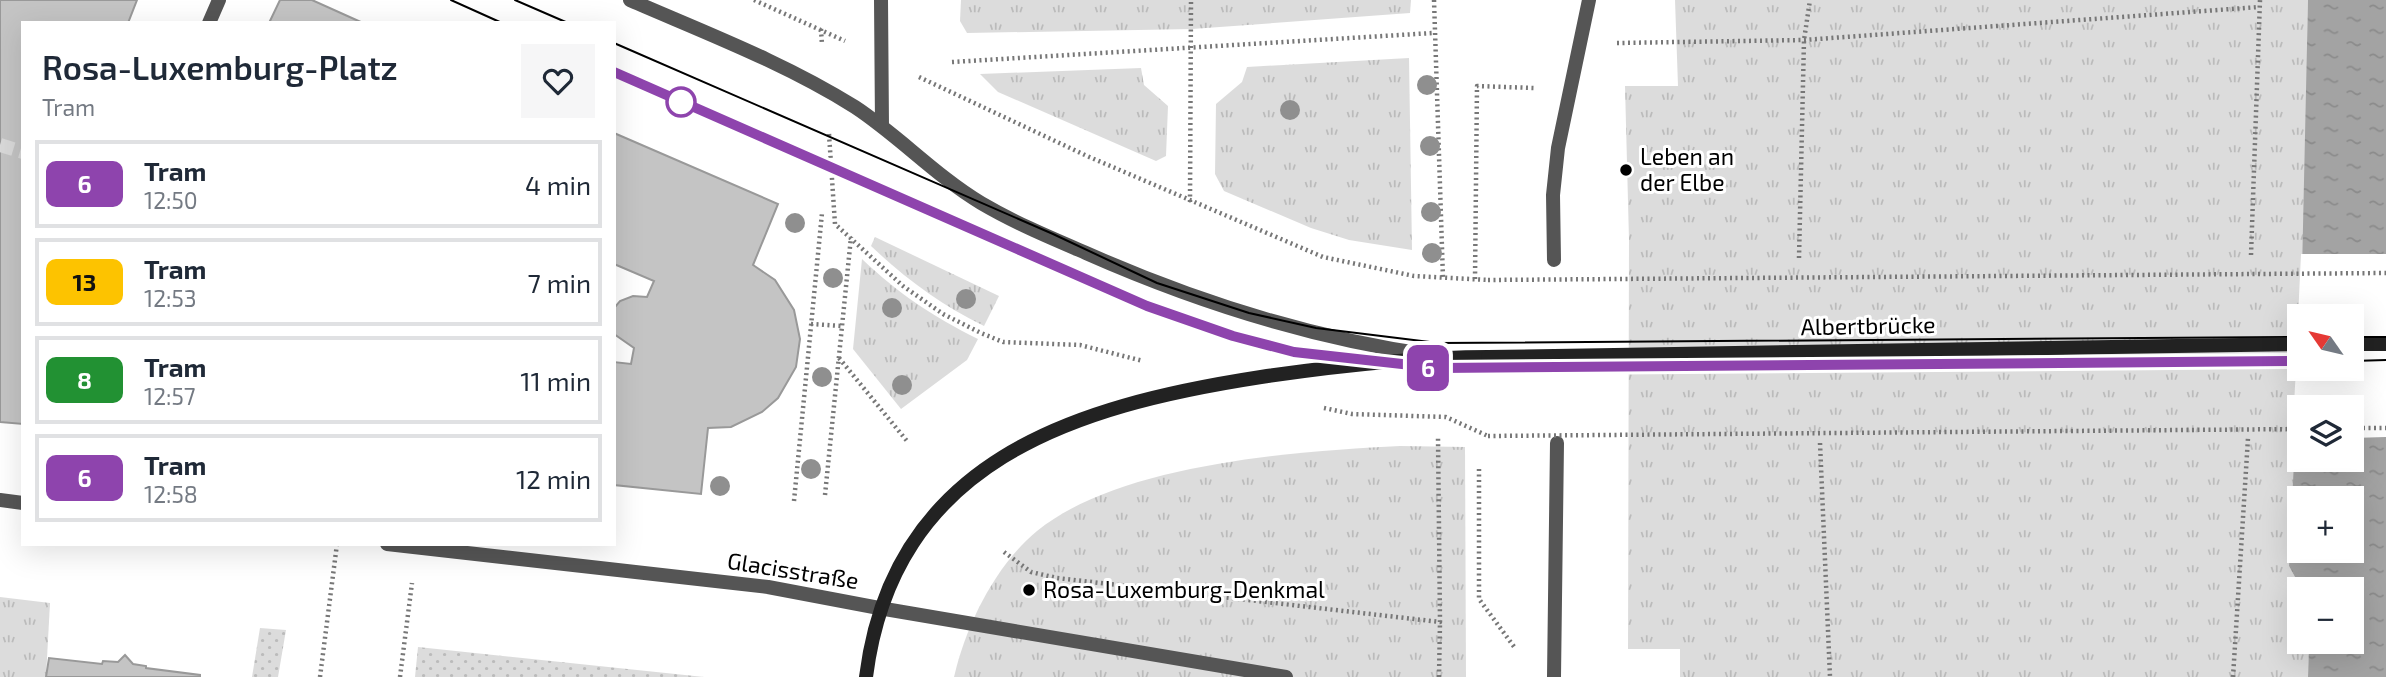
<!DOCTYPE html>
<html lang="en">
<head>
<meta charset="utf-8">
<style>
	body { margin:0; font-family:"Exo 2",sans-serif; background:#f6f6f7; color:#1f2937; height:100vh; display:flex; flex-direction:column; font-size:26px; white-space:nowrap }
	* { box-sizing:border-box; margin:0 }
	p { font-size:23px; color:#747a83 }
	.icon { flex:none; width:38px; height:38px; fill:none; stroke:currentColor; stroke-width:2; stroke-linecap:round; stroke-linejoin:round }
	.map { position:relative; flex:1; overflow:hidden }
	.panel { position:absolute; left:21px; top:21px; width:595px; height:525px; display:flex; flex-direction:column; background:#fff; border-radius:0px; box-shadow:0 7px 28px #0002 }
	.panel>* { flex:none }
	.badge { padding:0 14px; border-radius:10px; font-size:24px; line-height:46px }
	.needle { width:46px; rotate:304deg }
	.tools { position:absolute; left:2287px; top:304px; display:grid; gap:14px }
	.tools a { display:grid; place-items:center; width:77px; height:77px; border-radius:0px; background:#fff; box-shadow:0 7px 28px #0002; font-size:35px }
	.map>.badge { position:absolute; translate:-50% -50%; box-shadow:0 0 0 4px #fff }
	.round { display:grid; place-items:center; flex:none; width:74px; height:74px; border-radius:0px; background:#f6f6f7 }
	.summary { display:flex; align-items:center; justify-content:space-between; height:119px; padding:0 21px }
	h1 { font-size:33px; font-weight:600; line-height:52px }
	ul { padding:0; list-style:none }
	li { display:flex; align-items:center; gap:21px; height:88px; margin:0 14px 10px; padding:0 7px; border:4px solid #e0e1e3; border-radius:0px }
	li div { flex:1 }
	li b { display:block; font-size:26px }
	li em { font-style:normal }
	li .badge { min-width:77px; font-weight:700; text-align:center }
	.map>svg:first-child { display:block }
</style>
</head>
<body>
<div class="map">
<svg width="2386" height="677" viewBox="0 0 2386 677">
	<defs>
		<pattern id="grass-tufts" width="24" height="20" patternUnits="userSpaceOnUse" patternTransform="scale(1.75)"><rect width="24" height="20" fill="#dcdcdc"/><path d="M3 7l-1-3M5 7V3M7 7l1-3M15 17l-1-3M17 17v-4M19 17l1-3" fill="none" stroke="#bbb"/></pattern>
		<pattern id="garden-dots" width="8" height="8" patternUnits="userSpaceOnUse" patternTransform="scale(1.75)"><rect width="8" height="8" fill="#dcdcdc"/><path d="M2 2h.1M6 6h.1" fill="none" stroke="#bbb" stroke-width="1.8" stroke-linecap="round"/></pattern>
		<pattern id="water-ripples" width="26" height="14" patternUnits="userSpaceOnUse" patternTransform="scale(1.75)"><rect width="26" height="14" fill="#a3a3a3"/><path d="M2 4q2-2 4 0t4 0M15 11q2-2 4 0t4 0" fill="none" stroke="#8b8b8b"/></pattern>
	</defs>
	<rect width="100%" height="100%" fill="#fff"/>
	<g fill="url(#grass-tufts)">
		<polygon points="961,0 1411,0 1410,13 1192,29 967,33 960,21"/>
		<polygon points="1675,0 2308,0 2305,249 2289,566 2302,590 2300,590 2300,642 2309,642 2308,677 1680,677 1680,649 1628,649 1629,240 1625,86 1678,86"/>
		<polygon points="1409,58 1412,250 1349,240 1311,228 1224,191 1215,174 1216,104 1242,82 1247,67"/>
		<polygon points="1141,68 1144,85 1168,106 1166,156 1156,161 998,92 980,74"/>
		<path d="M875,237L999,296L984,326C941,305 906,279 871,246Z"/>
		<path d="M862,259C899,294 932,316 978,339L967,360L901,409L853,349Z"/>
		<path d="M1400,446L1465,447L1466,677H954C966,625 995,566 1037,531C1119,464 1297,451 1400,446Z"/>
		<polygon points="0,597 50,603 46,677 0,677"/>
	</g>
	<g fill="url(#garden-dots)">
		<polygon points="260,628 286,630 278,677 252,677"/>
		<polygon points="418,647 704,677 415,677"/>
	</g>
	<path fill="url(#water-ripples)" fill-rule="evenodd" d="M2308,0H2386V677H2308L2309,642H2352V590H2302L2289,566L2299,354L2300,369H2352V317H2301ZM2300,408H2352V460H2300ZM2300,499H2352V551H2300Z"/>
	<polygon fill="#fff" points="2301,254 2386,254 2386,437 2352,438 2352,408 2300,408 2299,438 2292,438 2297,352 2300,351 2300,369 2352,369 2352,317 2298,318"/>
	<g fill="#c4c4c4" stroke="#999" stroke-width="2">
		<polygon points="0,0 137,0 128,23 23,23 23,424 0,422"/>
		<polygon points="280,0 312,0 363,23 269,23"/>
		<polygon points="614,133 778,204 753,265 775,280 794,310 800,339 796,367 778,398 762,412 731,427 708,428 701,494 614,485 614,362 631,364 634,348 614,334 614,308 620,301 633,296 647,297 654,281 614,264"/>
		<polygon points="125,655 133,664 146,666 146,668 200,675 200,677 46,677 49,658 102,664 103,661 118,662"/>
	</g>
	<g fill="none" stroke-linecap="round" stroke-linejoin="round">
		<polyline stroke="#d9d9d9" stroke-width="14" stroke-dasharray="14 7" stroke-linecap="butt" points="0,145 23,152"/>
		<g stroke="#777" stroke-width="4.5" stroke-dasharray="2 3.5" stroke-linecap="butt">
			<polyline points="754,0 845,41"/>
			<polyline points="1434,0 1443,279"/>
			<polyline points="821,29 822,45"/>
			<polyline points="1617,43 1804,40 2259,7"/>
			<polyline points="952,62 1433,33"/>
			<polyline points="919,77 1087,156 1323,257 1414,276 1488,280"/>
			<polyline points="829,134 835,224 903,286 943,314 981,333 1003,342 1080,345 1143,361"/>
			<polyline points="1190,202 1191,0"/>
			<polyline points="2251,255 2260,0"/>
			<polyline points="1799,258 1804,40 1810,0"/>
			<polyline points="1475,279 1477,86 1534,88"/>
			<polyline points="811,324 842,326"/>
			<polyline points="839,358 907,441"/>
			<polyline points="1324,408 1352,414 1446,417 1488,436"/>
			<polyline points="2352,428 2386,428"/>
			<polyline points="1820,443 1830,677"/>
			<polyline points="1479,469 1479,599 1515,648"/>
			<polyline points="825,495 851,237"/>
			<polyline points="794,501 822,213"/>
			<polyline points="1004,552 1031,572 1057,578 1440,622 1438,437"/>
			<polyline points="320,677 337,544"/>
			<polyline points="400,677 412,583"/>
			<polyline points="1439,677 1440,622"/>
			<polyline points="2233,677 2248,438"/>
		</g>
		<g stroke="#555" stroke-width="14">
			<polyline points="209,23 219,0"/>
			<polyline points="1554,260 1553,195 1558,148 1589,0"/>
			<polyline points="879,608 1286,677"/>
			<polyline points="1554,677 1557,443"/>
		</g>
		<g stroke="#555" stroke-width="14">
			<path d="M630,0C706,33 785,63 855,107C899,136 936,176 981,203C1015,223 1051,238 1086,253C1197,302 1310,338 1430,355"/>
			<polyline points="881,0 882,126"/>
			<polyline points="0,500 23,503"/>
			<polyline points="387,544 768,587 879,608"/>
		</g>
		<g stroke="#222" stroke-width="14">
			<polyline points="2352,344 2386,344"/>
			<path d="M866,677C893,461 1073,406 1261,377C1336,366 1412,357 1488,357"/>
		</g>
		<g stroke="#000" stroke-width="2">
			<polyline points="451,0 502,23"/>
			<polyline points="515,0 568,23"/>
			<polyline points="614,43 1053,234 1157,283 1249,313 1316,328 1438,343 2300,337"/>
			<polyline points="614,72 1147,305 1233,336 1294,352 1408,367 2300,361"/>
			<polyline points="2352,337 2386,337"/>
			<polyline points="2352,361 2386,360"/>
		</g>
		<g stroke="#777" stroke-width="4.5" stroke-dasharray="2 3.5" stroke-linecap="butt">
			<polyline points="1488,280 2386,273"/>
			<polyline points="1488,436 2300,429"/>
		</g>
		<polyline stroke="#222" stroke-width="14" points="1488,357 2300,344"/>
	</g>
	<g fill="#8f8f8f">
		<circle cx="1427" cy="85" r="10"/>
		<circle cx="1290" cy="110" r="10"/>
		<circle cx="1430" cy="146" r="10"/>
		<circle cx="1431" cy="212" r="10"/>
		<circle cx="795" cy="223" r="10"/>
		<circle cx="1432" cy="253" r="10"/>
		<circle cx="833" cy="278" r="10"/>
		<circle cx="966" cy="299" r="10"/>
		<circle cx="892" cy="308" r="10"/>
		<circle cx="822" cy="377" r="10"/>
		<circle cx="902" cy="385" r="10"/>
		<circle cx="811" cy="469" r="10"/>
		<circle cx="720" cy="486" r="10"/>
	</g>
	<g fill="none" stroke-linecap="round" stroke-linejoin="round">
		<defs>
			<polyline id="line" points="614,72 1147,306 1233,336 1294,352 1438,368 2300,361"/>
		</defs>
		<use href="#line" stroke="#fff" stroke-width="16"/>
		<use href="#line" stroke="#8e44ad" stroke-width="10"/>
	</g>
	<circle fill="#fff" stroke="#8e44ad" stroke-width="3.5" cx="681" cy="102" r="14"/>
	<g fill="#000" stroke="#fff" stroke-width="2.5">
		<circle cx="1626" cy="170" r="7"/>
		<circle cx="1029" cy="590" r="7"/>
	</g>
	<g text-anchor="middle" stroke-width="6" stroke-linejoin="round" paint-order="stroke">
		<g font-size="23" fill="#000" stroke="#fff" text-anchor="start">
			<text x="1640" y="165">Leben an<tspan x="1640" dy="26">der Elbe</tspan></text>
			<text x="1043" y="598">Rosa-Luxemburg-Denkmal</text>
		</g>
		<g font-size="23" fill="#000" stroke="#fff">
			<text transform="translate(1868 326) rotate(-1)" y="8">Albertbrücke</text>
			<text transform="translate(793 571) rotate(9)" y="8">Glacisstraße</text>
		</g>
	</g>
</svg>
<div class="tools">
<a><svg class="needle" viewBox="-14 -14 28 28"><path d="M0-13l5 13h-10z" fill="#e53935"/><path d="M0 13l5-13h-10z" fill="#747a83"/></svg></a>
<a><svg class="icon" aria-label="layers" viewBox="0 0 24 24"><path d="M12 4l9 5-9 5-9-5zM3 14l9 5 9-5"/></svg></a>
<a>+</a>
<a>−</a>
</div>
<b class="badge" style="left:1428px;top:368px;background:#8e44ad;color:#fff">6</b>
<section class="panel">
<div class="summary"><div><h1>Rosa-Luxemburg-Platz</h1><p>Tram</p></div><a class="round"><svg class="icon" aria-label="heart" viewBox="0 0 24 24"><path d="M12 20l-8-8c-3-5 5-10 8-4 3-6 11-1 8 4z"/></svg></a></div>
<ul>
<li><span class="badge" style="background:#8e44ad;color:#fff">6</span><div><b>Tram</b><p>12:50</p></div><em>4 min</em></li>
<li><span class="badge" style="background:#fdc300;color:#111">13</span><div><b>Tram</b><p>12:53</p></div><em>7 min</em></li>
<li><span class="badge" style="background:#229133;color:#fff">8</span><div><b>Tram</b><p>12:57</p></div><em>11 min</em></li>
<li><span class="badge" style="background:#8e44ad;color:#fff">6</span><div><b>Tram</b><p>12:58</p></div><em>12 min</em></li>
</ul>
</section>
</div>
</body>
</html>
